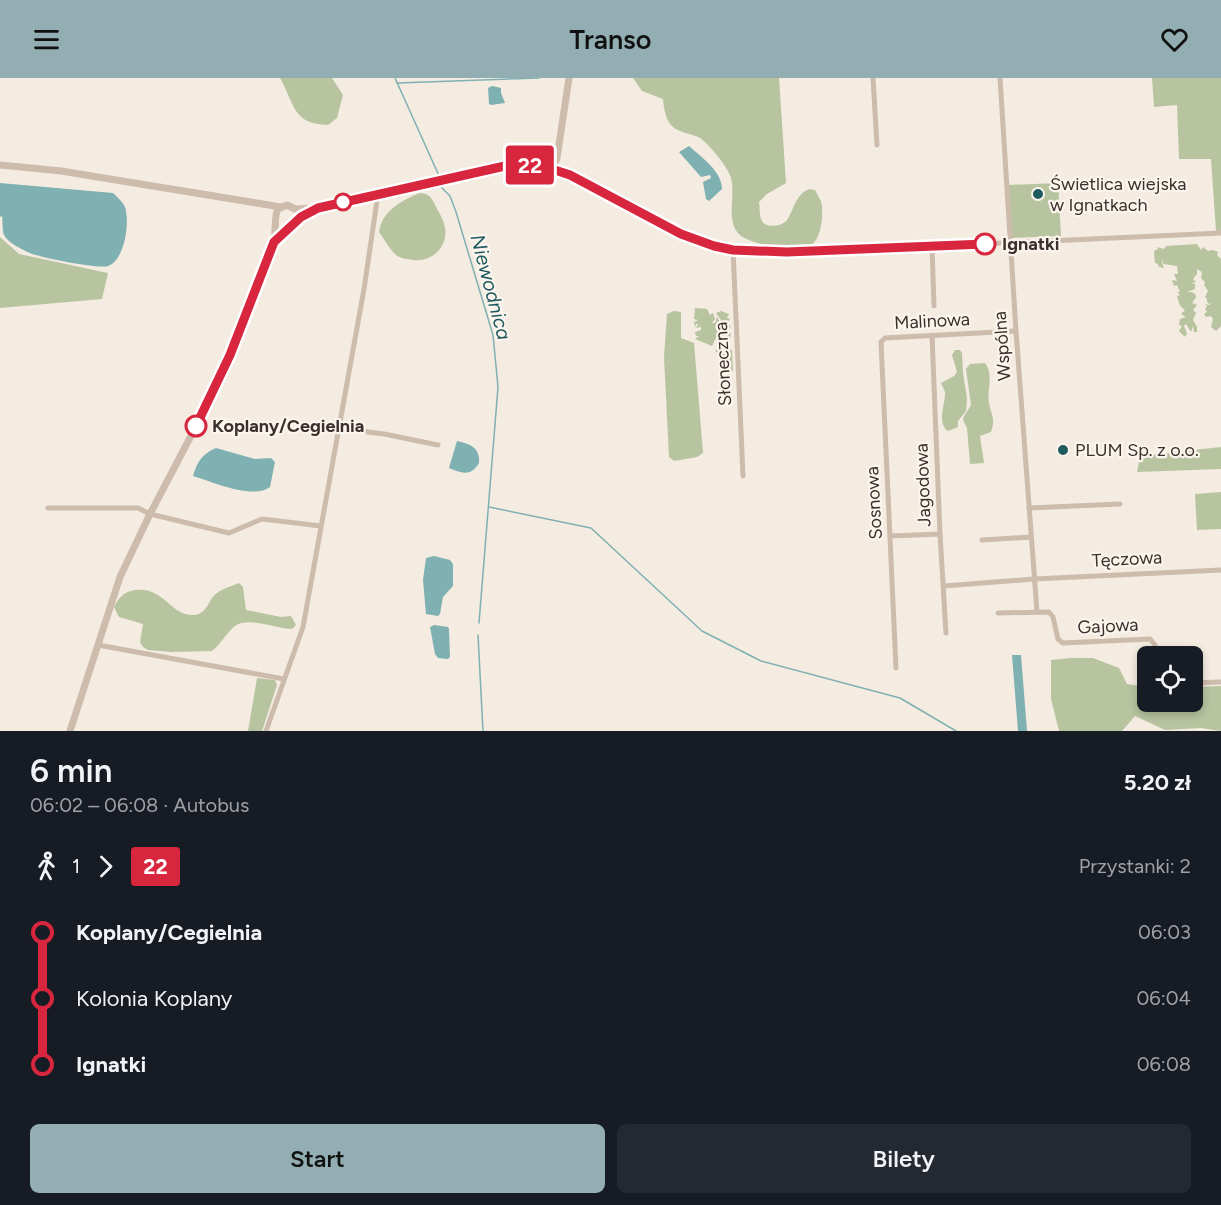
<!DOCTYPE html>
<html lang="pl">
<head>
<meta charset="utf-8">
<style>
	body { margin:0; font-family:Figtree,sans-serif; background:#242831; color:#f1f3f6; height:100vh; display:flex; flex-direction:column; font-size:22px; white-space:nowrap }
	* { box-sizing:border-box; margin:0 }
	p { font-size:20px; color:#9ea1a6 }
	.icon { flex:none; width:33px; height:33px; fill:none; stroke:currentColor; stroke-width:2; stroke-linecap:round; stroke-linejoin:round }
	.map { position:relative; height:653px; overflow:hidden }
	.side { display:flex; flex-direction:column; background:#171b24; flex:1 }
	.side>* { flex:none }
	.badge { padding:0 12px; border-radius:4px; font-size:21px; line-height:39px }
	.buttons { position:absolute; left:1137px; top:568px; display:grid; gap:12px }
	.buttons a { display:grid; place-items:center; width:66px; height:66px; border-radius:9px; background:#171b24; box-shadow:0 3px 9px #0003; font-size:30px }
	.map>.badge { position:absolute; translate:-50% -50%; box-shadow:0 0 0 3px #fff }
	.legs { display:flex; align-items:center; gap:9px; height:66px; padding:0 30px; font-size:20px }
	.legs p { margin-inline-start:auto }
	.summary { display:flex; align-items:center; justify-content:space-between; height:102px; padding:0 30px }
	h1 { font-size:33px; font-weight:600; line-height:45px }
	.cta { display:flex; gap:12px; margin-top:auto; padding:12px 30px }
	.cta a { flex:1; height:69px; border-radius:9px; background:#92aeb2; color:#111; font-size:24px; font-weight:600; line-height:69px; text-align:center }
	.cta a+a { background:#242831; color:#f1f3f6 }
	ul { padding:0 30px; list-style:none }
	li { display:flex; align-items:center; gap:21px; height:66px; font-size:22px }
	li i { display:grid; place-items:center; width:9px; height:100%; margin:0 8px; background:currentColor }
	li i::after { content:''; width:15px; height:15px; margin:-8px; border:4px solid; border-radius:50%; background:#171b24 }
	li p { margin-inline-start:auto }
	li:first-child i { background:linear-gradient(#0000 50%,currentColor 0) }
	li:last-child i { background:linear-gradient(currentColor 50%,#0000 0) }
	header { display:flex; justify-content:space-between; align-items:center; height:78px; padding:0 30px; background:#92aeb2; color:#111; font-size:27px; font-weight:600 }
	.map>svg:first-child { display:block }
</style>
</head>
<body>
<header><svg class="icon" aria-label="menu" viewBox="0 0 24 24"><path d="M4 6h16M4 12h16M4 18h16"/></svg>Transo<svg class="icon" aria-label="heart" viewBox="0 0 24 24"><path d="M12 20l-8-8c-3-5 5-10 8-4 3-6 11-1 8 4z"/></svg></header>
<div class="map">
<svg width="1221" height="653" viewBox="0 0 1221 653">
	<rect width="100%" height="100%" fill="#f4ebe1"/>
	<g fill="#b8c4a0">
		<path d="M280,0H332L343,17L337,40L328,47C292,46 295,26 280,0Z"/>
		<path d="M633,0H779L786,105L767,116L759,124C760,129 759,138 762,143C766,151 783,148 787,142C795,130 795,117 809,111L815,112C818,118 822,123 822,129C823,140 821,161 811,167C799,175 751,167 740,157C725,144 736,117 731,100C728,89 709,66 700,60C691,55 678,55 671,47C665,40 664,30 663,21L642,13Z"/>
		<polygon points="1152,0 1221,0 1221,153 1216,153 1211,81 1179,81 1177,27 1154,29"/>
		<polygon points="1058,105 1061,158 1011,160 1008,107"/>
		<path d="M420,115C430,116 432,120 436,129C440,136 444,143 445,150C448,169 432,184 414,182C408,181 401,181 396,177C390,172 384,161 379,154C382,133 402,122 420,115Z"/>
		<polygon points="0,159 19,176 108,195 102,221 0,230"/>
		<path d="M1197,166L1201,172L1203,169L1208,173L1213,172L1218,174L1217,177L1221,181V248L1216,253L1211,249L1213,241L1211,238L1206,239L1204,236L1207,234L1205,231L1207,228L1205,226L1209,227L1212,225L1209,226L1207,224V221L1205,219L1208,213L1204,207L1205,204L1201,200L1202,194L1197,191V196L1193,201L1196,204L1191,205L1195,206V211L1187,214H1192L1196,217L1195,219L1197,218L1192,225L1197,227L1193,232L1196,235L1193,242L1197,249V254H1194L1193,248L1191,254L1186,246L1184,248L1187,256L1186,258L1185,257V259L1179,253L1177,256L1182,248L1179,247L1180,241L1186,239L1181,236L1185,232C1179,228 1179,225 1177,218L1180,217L1177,214H1180L1177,207L1174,208L1172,202L1177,203L1174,196H1178L1177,188L1163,186V181L1162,185L1164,190L1159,189L1158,186L1155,185L1154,173L1158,171L1157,169L1164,171L1166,168Z"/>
		<polygon points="695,230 707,231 710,237 713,235 715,241 712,245 715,245 717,239 720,244 721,242 716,235 721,233 729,236 727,240 730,241 728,245 731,249 723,257 731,255 728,271 732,272 733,293 728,293 730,282 725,281 727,277 721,277 727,274 723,274 724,271 719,276 715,273 724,267 720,266 723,264 718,262 720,261 716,260 712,268 695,261 699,258 696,258 695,254 701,252 701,249 696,250 698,246 696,246 695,250 694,244 698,242 694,241"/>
		<polygon points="674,233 681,234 681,260 694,265 703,375 697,379 674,383 669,379 664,279 667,236"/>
		<path d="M955,272H960L962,275L963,295L967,320L966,333L958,343V349L948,353C936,344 946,325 945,314C944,311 942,308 941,305L954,298L957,294L952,277Z"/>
		<path d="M985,285C994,297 987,311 989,325C991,337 996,340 991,354L980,358L984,385L970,386L967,350L964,344L963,340L971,327L966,291L970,286Z"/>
		<polygon points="1221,369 1221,391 1137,394 1140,378"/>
		<polygon points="1221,414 1221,451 1197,452 1195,416"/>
		<path d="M239,505L243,509L246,532L281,539L291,538L296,547L292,551C277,551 248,538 235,548C226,555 221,566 212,573L171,574L148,572L143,569L140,564L143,546L119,539L114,529C119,519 124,514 135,512C165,509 170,538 194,537C208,536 208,521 217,515C224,510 232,508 239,505Z"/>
		<polygon points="1071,580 1093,580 1119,590 1127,606 1147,609 1148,624 1192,624 1193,609 1221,608 1221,653 1201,650 1165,652 1135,638 1122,653 1059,653 1051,621 1051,582"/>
		<polygon points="257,600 275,602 277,607 262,653 248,653"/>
	</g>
	<g fill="#7fb0b2">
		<polygon points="492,8 501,10 501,15 505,25 491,27 489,26 488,10"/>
		<path d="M689,68C701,79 722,93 722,111L709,123L706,121L703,104L711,100L710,97L701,99L679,74Z"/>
		<path d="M0,105L113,115C117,119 123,124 125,129C130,144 125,182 108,188C98,191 42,180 30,175C23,172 8,165 4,157C2,152 3,144 2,138L0,139Z"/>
		<path d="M457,363C470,366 480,369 479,385C471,399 461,395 449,390Z"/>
		<path d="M216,370L255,381L271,380L275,384L270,409C253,422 213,404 193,398C197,384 202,376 216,370Z"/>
		<polygon points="434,478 450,482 453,486 453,508 443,519 440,536 438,538 426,536 423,502 426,480"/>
		<polygon points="434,547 448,549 449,551 450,579 448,581 438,580 435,576 430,549"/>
		<polygon points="1012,577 1021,577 1027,653 1018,653"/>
	</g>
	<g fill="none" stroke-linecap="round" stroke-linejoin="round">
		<g stroke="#7fb0b2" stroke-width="1.5">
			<polyline points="395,0 440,100"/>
			<polyline points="397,5 539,0"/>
			<polyline points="441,104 442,110 450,118 456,134 493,257 498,309 479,545"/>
			<polyline points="489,429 591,450 702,553 761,583 900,620 956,653"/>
			<polyline points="478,557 483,653"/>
		</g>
		<g stroke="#cdbbac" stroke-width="5">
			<polyline points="873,0 877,67"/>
			<polyline points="1000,0 1016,253 1037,534"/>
			<polyline points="553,91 570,97 681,156 714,168 744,173 851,172 1221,155"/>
			<polyline points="932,169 934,228"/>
			<polyline points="733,172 743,398"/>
			<polyline points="932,257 940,456 946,555"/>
			<polyline points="337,350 384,356 438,367"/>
			<polyline points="48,430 138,430 150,436 229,455 262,441 321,448"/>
			<polyline points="1029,430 1120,426"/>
			<polyline points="890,458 940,456"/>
			<polyline points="982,462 1031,459"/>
			<polyline points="944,508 1034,501 1221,492"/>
			<polyline points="998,535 1049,534 1053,539 1058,561 1063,565 1150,561 1155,567 1156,579"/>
			<polyline points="98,567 284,601"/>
			<polyline points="896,590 881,264 885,260 1016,253"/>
			<polyline points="1192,605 1221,604"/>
			<polyline points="266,653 303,549 364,211 378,116"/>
		</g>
		<g stroke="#cdbbac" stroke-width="7">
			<polyline points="0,87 61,93 281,129"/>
			<polyline points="275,162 301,139 313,132"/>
			<path d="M70,653L120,499L150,436L213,316L274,163C276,154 274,137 278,131L287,127L295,131L318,130L505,88L527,86L553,91L557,80L569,0"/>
		</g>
	</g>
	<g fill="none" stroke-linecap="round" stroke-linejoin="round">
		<defs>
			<path id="line-1" d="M196,348L230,277L274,164L301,139L318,130L505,88C528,85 548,89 570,97L681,156L714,168L733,172L787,174L985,166"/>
		</defs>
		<use href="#line-1" stroke="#fff" stroke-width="14"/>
		<use href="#line-1" stroke="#d7263d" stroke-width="9"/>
	</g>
	<g fill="#1f5a5e" stroke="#fbf5ee" stroke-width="2">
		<circle cx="1038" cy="116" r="6"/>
		<circle cx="1063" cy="372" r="6"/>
	</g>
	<g fill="#fff" stroke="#d7263d" stroke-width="3">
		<circle cx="343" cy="124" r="8"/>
		<circle cx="985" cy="166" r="10"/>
		<circle cx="196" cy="348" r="10"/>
	</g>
	<g text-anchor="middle" stroke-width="4.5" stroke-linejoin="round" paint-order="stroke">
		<g font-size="18" fill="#3b302b" stroke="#fbf5ee" text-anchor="start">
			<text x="1050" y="112">Świetlica wiejska<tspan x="1050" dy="21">w Ignatkach</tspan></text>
			<text x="1075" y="378">PLUM Sp. z o.o.</text>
		</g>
		<g font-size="18" font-weight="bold" fill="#3b302b" stroke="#fbf5ee" text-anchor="start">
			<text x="1002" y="172">Ignatki</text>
			<text x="212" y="354">Koplany/Cegielnia</text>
		</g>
		<g font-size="18" fill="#3b302b" stroke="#fbf5ee">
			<text transform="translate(932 243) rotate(-3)" y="6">Malinowa</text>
			<text transform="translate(1002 268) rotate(-94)" y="6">Wspólna</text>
			<text transform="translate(723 286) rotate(-93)" y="6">Słoneczna</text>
			<text transform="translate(923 407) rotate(-92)" y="6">Jagodowa</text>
			<text transform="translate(874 425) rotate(-93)" y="6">Sosnowa</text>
			<text transform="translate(1127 481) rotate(-3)" y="6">Tęczowa</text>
			<text transform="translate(1108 548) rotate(-3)" y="6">Gajowa</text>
		</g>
		<g font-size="20" font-style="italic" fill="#1f5a5e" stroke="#fbf5ee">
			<text transform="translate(491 209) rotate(75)" y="7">Niewodnica</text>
		</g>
	</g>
</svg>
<div class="buttons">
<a><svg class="icon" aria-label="locate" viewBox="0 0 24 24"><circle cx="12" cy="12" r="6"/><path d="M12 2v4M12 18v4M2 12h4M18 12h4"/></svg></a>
</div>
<b class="badge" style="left:530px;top:87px;background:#d7263d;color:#fff">22</b>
</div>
<section class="side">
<div class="summary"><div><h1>6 min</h1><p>06:02 – 06:08 · Autobus</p></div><b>5.20 zł</b></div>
<div class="legs"><svg class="icon" aria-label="walk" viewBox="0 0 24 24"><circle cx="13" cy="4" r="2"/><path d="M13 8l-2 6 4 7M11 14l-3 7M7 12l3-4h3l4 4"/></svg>1<svg class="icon" aria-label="forward" viewBox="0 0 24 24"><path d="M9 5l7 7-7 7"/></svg><b class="badge" style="background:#d7263d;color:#fff">22</b><p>Przystanki: 2</p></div>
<ul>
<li><i style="color:#d7263d"></i><b>Koplany/Cegielnia</b><p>06:03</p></li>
<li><i style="color:#d7263d"></i><span>Kolonia Koplany</span><p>06:04</p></li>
<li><i style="color:#d7263d"></i><b>Ignatki</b><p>06:08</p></li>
</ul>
<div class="cta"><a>Start</a><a>Bilety</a></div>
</section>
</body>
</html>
